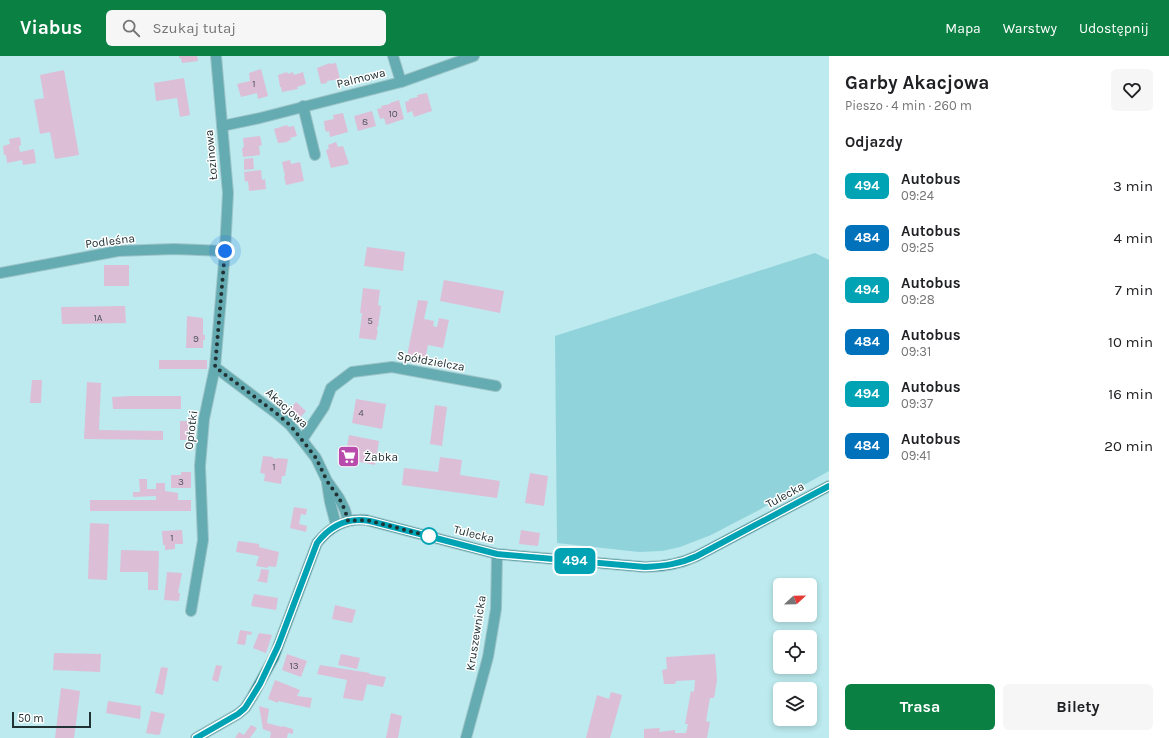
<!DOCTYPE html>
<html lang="pl">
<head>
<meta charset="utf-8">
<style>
	body { margin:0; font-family:Karla,sans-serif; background:#f6f6f6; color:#202124; height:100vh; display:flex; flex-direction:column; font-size:15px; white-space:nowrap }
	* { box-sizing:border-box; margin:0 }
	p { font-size:13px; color:#757577 }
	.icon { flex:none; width:22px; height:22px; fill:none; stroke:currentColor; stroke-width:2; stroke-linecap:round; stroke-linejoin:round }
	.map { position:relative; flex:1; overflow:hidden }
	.drawer { display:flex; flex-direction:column; background:#fff; width:340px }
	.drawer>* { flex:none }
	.badge { padding:0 8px; border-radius:6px; font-size:14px; line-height:26px }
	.needle { width:26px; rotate:68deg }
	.buttons { position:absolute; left:773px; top:522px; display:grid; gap:8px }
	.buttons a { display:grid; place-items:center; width:44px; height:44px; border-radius:6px; background:#fff; box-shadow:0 2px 6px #0003; font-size:20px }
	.scale { position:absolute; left:12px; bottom:10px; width:79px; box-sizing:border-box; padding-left:4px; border:2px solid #203234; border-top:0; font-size:11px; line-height:14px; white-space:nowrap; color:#203234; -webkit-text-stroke:3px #fff; paint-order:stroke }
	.you { position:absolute; width:20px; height:20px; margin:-10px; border:3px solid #fff; border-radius:50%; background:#1a73e8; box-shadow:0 0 0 6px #1a73e833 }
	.map>.badge { position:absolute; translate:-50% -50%; box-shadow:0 0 0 2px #fff }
	h2 { padding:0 16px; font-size:15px; line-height:36px }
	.round { display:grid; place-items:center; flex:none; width:42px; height:42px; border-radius:6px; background:#f6f6f6 }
	.overview { display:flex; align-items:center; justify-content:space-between; height:68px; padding:0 16px }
	h1 { font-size:19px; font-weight:700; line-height:30px }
	.action { display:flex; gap:8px; margin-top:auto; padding:8px 16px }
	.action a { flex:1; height:46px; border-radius:6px; background:#0b8043; color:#fff; font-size:16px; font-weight:700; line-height:46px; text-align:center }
	.action a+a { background:#f6f6f6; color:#202124 }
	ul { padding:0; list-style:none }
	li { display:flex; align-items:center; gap:12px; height:52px; padding:0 16px }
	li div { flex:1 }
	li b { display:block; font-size:15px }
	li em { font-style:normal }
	li .badge { min-width:44px; font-weight:700; text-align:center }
	header { display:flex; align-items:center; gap:24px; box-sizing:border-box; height:56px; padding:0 20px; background:#0b8043; color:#fff }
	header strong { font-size:19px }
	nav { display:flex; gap:22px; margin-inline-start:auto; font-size:14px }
	.search { width:280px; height:36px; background:#f6f6f6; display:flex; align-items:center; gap:10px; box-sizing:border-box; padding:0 14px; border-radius:6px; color:#757577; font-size:15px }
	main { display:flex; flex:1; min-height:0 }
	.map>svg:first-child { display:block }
</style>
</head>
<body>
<header>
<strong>Viabus</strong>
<div class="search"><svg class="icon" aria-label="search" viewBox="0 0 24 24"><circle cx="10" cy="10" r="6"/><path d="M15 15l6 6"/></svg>Szukaj tutaj</div>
<nav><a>Mapa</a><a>Warstwy</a><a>Udostępnij</a></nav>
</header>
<main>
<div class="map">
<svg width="829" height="682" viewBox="0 0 829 682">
	<rect width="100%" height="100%" fill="#bceaee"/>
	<polygon fill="#91d3da" points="815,197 829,204 829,415 759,454 711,479 680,491 662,495 639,496 557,487 555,280"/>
	<g fill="#ddbed7">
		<polygon points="179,0 197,0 198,5 182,7 181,2 179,2"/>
		<polygon points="330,7 330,8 336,7 340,23 327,25 327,27 321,28 317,12"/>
		<polygon points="261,13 268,40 258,43 257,37 241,41 237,28 250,25 249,17"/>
		<polygon points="64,14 79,99 55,103 50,76 40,78 34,44 44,42 40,19"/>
		<polygon points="287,16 288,18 293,16 294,19 303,16 306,28 297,31 298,33 282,36 281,31 280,31 278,19"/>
		<polygon points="184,22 190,59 180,61 177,42 156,45 154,27"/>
		<polygon points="427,37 432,55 414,61 412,55 407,57 405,46 409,45 409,43 418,41 417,39"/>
		<polygon points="399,44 404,63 386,69 384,62 380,63 377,53 382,52 381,50 390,48 390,47"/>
		<polygon points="372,55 376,70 358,75 354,60"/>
		<polygon points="343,57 348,76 330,81 329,75 327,76 325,74 324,65 334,63 333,59"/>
		<polygon points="287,69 288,71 294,70 297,80 290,82 291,84 287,85 288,86 278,87 274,73"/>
		<polygon points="260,80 262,89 259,90 260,99 243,101 242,92 244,91 243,82"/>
		<polygon points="20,81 21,89 19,90 20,96 34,93 36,107 23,109 22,104 7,107 6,99 4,99 3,90 10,88 9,83"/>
		<polygon points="336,86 338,91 343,90 349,108 331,112 326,94 329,93 328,89"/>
		<polygon points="253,102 254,113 244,114 244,103"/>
		<polygon points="290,104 291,108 300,106 304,125 286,129 284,120 285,120 282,106"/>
		<polygon points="261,114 262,124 265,123 266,133 249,135 248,125 245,126 244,116"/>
		<polygon points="367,191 405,196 403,215 364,210"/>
		<rect x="104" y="209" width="25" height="21"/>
		<polygon points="444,224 504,235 500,257 440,245"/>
		<polygon points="363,232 380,234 378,249 381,250 378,271 377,271 377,274 378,274 376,284 359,282 362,257 360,257"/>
		<polygon points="418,244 428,245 424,263 434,265 433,270 437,271 439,262 449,264 443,292 428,289 424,309 403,305 404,300 407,300"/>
		<polygon points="125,250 126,267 62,268 61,251"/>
		<polygon points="187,260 203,262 203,279 205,279 205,284 203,284 203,292 186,292"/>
		<rect x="159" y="304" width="48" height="9"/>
		<polygon points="32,324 42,324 41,347 30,347"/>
		<polygon points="87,326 101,327 99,374 163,375 163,384 84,383"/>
		<polygon points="131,340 181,340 181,353 113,353 112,341"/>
		<polygon points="356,343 386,348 382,373 352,367"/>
		<polygon points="296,346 306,355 300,362 290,353"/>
		<polygon points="435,349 447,351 442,390 430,388"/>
		<polygon points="180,365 193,365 194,384 180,384"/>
		<polygon points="349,379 379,385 375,409 345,403"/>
		<polygon points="263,400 273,401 273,402 276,403 277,402 288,403 285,420 282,420 281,428 264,425 265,418 260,417"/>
		<polygon points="440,401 462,404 460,419 500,425 497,442 402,429 404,412 438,416"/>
		<polygon points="181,416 191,416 191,432 171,432 171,419 181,419"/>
		<polygon points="530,417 548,420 544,450 525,447"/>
		<polygon points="139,423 147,423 147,433 156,433 156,427 165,427 165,435 178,437 178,444 191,444 191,455 90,455 90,444 156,444 156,440 133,441 133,436 140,436"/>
		<polygon points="294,451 307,453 306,459 301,458 299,468 307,470 306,476 290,472"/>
		<polygon points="90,467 109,468 107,524 88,523"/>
		<polygon points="182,474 183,488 175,488 175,493 165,494 165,489 163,489 162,475"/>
		<polygon points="521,474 540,477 538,490 519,488"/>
		<polygon points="238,485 259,488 259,491 279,496 276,511 268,510 268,512 256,510 259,500 236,496"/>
		<polygon points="121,494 159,495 158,534 148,534 148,516 120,516"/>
		<polygon points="261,513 269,514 267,527 257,525 258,523 259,523"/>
		<polygon points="167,516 182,517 178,537 180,537 179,545 164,544"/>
		<polygon points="254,538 278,542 276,554 251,550"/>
		<polygon points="335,549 356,554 352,567 332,563"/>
		<polygon points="240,574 252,576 251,579 247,578 245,589 237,588"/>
		<polygon points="259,577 272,579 266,597 253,592"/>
		<polygon points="54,597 101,598 100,616 53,614"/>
		<polygon points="287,598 307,605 301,621 282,614"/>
		<polygon points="341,598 360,602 357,613 338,609"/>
		<polygon points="715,598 717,624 714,642 710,642 706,665 710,666 707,682 644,682 644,673 660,672 659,676 675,674 675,677 686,677 688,668 685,668 691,635 694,636 695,624 676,625 675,628 664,628 662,614 667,613 666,601"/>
		<polygon points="216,609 222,610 218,626 212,624"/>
		<polygon points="320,609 370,617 369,618 386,621 383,631 367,628 363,645 343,642 347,624 317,618"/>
		<polygon points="161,611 168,612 163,639 155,637"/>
		<polygon points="275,624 300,634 297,640 312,642 310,652 278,645 278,647 268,643"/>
		<polygon points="61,632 80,635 74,682 55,682"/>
		<polygon points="611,636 622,639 610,682 586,682 597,639 609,643"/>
		<polygon points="108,645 141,650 140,663 106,657"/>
		<polygon points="259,650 269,653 267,667 282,671 282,670 293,673 293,678 288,677 287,682 270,682 271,676 263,673"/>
		<polygon points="151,655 165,658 160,678 158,679 146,677"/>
		<polygon points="391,657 402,660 398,682 386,682"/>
		<polygon points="251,669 257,672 250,682 235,682 239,676 244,679"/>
	</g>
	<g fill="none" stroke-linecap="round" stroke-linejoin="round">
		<defs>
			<g id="street">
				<polyline points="393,0 401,26"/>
				<polyline points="303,50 315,99"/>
				<polyline points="222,70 260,62 401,26 474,0"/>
				<polyline points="0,217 118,195 174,193 225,195"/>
				<polyline points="215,311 276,357 290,369 302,384 316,402 327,425 339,442 345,454 348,465"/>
				<polyline points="302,384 324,351 331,332 352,316 392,311 496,330"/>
				<polyline points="327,427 330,446 336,469"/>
				<polyline points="191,555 203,484 200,410 204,363 215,311 225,195 228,137 216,0"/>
				<polyline points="466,682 488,601 496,553 497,498"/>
			</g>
			<path id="secondary" d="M196,682L238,658L245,652L252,641L274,601L317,487C330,471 345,462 366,464L497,498L645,511C664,511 680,508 697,500L829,430"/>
		</defs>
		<use href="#street" stroke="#9dc5c9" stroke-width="12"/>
		<use href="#secondary" stroke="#9dc5c9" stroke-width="12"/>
		<use href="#street" stroke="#65abb2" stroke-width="10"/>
		<use href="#secondary" stroke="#308d96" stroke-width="10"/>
	</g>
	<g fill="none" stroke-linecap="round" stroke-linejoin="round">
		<defs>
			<path id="line" d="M196,682L238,658L245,652L252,641L260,628L278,590L317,487C330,470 348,461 370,465L497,498L645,511C664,510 680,508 697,500L829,430"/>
		</defs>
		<use href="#line" stroke="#fff" stroke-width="9"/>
		<use href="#line" stroke="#00a3b4" stroke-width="6"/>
		<polyline stroke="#203234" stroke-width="4" stroke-dasharray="0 7.2" points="225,195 215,311 276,357 290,369 302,384 316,402 327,425 339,442 345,454 348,465 366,464 429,480"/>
	</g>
	<defs>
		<symbol id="supermarket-square" viewBox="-11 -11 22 22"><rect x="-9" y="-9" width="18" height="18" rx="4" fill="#b84bab" stroke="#fff"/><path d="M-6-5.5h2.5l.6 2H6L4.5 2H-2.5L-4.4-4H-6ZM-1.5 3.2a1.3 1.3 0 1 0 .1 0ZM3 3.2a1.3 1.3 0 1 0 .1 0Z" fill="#fff"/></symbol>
	</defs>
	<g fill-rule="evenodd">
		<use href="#supermarket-square" x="336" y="388" width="25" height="25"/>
	</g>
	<circle fill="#fff" stroke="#00a3b4" stroke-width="2" cx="429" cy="480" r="8"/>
	<g text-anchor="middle" stroke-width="3" stroke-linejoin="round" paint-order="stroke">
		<g font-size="10" fill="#4f555d">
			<text x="254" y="31">1</text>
			<text x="393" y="61">10</text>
			<text x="365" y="69">8</text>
			<text x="98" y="265">1A</text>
			<text x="370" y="268">5</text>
			<text x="196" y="286">9</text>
			<text x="361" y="360">4</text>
			<text x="274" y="414">1</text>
			<text x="181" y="429">3</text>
			<text x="172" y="485">1</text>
			<text x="294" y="613">13</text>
		</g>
		<g font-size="12" fill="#203234" stroke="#fff">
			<text transform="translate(361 22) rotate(-14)" y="4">Palmowa</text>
			<text transform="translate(211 99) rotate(-95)" y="4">Łozinowa</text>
			<text transform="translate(110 185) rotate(-7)" y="4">Podleśna</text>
			<text transform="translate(431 305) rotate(10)" y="4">Spółdzielcza</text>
			<text transform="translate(287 352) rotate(42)" y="4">Akacjowa</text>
			<text transform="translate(191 374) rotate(-83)" y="4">Opłotki</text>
			<text transform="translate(785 439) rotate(-29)" y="4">Tulecka</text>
			<text transform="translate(474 478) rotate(14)" y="4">Tulecka</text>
			<text transform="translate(476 577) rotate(-81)" y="4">Kruszewnicka</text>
		</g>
		<g font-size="12" fill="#203234" stroke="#fff" text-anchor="start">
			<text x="364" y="405">Żabka</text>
		</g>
	</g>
</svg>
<div class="buttons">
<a><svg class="needle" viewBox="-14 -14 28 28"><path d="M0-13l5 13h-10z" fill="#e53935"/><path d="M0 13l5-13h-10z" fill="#757577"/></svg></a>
<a><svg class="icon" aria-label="locate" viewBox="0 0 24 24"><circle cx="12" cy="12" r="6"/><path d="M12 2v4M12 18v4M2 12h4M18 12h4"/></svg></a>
<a><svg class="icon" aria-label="layers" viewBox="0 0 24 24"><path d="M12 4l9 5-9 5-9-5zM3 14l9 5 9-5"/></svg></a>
</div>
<div class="scale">50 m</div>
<div class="you" style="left:225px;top:195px"></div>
<b class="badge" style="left:575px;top:505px;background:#00a3b4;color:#fff">494</b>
</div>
<section class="drawer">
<div class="overview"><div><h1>Garby Akacjowa</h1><p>Pieszo · 4 min · 260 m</p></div><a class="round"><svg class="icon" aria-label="heart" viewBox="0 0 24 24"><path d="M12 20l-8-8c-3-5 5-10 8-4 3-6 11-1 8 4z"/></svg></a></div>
<h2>Odjazdy</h2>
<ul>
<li><span class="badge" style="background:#00a3b4;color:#fff">494</span><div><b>Autobus</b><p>09:24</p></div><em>3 min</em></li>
<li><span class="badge" style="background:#0072bc;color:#fff">484</span><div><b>Autobus</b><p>09:25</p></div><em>4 min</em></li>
<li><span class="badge" style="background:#00a3b4;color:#fff">494</span><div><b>Autobus</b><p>09:28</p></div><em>7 min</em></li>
<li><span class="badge" style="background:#0072bc;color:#fff">484</span><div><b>Autobus</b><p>09:31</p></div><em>10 min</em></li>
<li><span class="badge" style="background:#00a3b4;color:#fff">494</span><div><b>Autobus</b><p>09:37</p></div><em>16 min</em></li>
<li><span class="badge" style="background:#0072bc;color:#fff">484</span><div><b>Autobus</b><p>09:41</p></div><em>20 min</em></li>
</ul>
<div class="action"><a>Trasa</a><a>Bilety</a></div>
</section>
</main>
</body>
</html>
